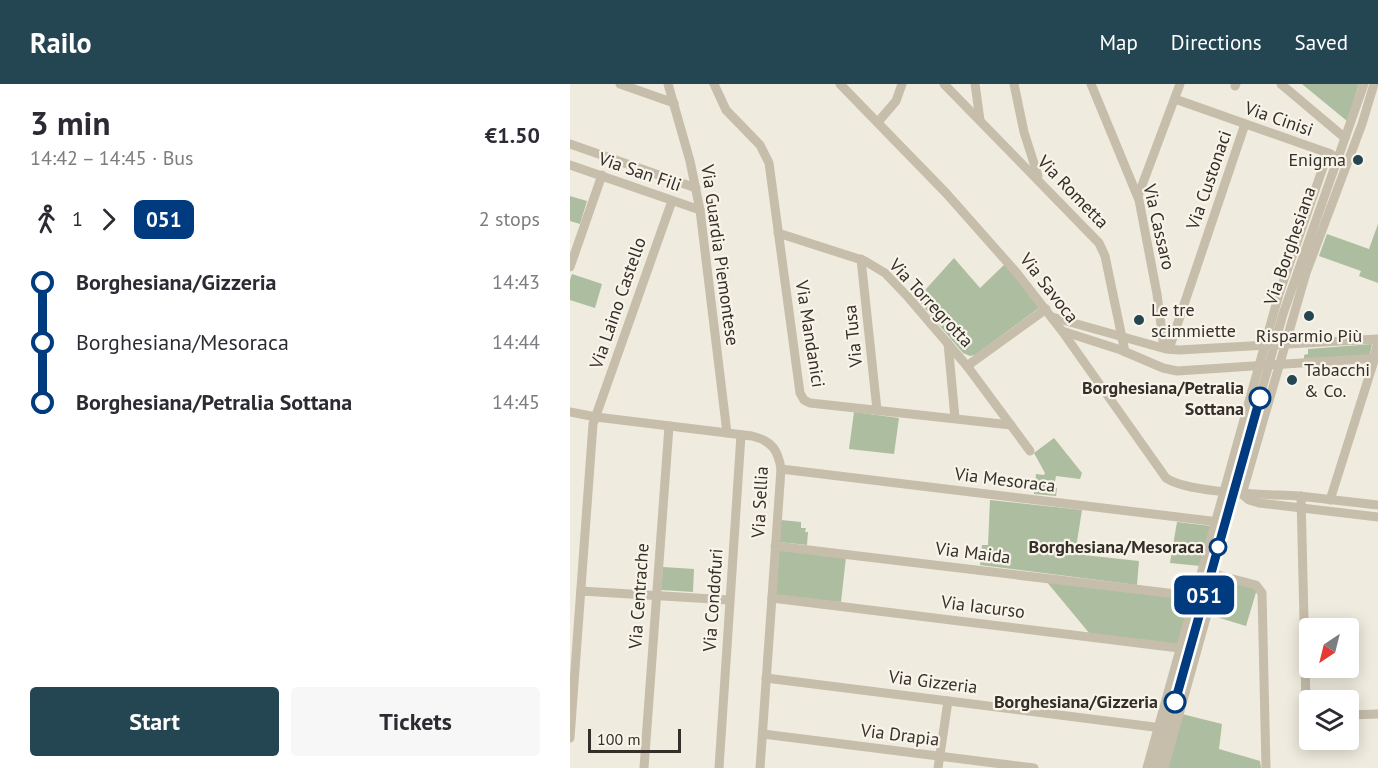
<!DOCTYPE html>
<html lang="en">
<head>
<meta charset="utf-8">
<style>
	body { margin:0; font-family:"PT Sans",sans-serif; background:#f7f7f7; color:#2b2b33; height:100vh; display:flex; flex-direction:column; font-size:22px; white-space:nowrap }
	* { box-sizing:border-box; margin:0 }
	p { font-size:20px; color:#7c7c81 }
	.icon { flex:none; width:33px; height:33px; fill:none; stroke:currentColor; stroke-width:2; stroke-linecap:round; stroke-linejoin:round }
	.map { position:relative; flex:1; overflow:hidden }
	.panel { display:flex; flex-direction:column; background:#fff; width:570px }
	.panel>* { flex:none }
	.badge { padding:0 12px; border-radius:9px; font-size:21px; line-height:39px }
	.needle { width:39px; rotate:215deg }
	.tools { position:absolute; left:729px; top:534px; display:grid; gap:12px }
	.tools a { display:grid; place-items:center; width:60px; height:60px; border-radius:6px; background:#fff; box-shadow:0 3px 15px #0003; font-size:30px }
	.scale { position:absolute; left:18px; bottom:15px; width:93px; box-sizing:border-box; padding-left:6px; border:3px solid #352f29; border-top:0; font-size:16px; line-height:21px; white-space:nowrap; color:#352f29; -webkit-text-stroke:4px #f8f4ea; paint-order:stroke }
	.map>.badge { position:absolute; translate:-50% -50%; box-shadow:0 0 0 3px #fff }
	.legs { display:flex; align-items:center; gap:9px; height:66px; padding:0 30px; font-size:20px }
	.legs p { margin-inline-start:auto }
	.overview { display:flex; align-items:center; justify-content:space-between; height:102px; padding:0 30px }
	h1 { font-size:33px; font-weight:700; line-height:45px }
	.action { display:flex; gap:12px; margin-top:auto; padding:12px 30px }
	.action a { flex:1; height:69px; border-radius:6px; background:#244552; color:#fff; font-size:24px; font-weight:700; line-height:69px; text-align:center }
	.action a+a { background:#f7f7f7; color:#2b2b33 }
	ul { padding:0 30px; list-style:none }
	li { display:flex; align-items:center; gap:21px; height:60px; font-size:22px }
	li i { display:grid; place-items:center; width:9px; height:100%; margin:0 8px; background:currentColor }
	li i::after { content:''; width:15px; height:15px; margin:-8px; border:4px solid; border-radius:50%; background:#fff }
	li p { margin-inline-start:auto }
	li:first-child i { background:linear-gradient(#0000 50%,currentColor 0) }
	li:last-child i { background:linear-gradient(currentColor 50%,#0000 0) }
	header { display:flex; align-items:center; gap:36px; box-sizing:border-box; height:84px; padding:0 30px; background:#244552; color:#fff }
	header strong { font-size:28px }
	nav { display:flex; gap:33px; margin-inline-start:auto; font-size:21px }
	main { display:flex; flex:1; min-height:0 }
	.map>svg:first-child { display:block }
</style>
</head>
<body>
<header>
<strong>Railo</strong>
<nav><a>Map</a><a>Directions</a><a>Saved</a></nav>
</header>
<main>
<section class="panel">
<div class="overview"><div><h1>3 min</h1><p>14:42 – 14:45 · Bus</p></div><b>€1.50</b></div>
<div class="legs"><svg class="icon" aria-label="walk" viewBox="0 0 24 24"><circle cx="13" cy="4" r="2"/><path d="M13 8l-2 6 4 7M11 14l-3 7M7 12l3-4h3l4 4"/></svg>1<svg class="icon" aria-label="forward" viewBox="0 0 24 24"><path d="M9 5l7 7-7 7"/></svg><b class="badge" style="background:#003b80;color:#fff">051</b><p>2 stops</p></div>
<ul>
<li><i style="color:#003b80"></i><b>Borghesiana/Gizzeria</b><p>14:43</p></li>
<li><i style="color:#003b80"></i><span>Borghesiana/Mesoraca</span><p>14:44</p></li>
<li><i style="color:#003b80"></i><b>Borghesiana/Petralia Sottana</b><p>14:45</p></li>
</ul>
<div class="action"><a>Start</a><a>Tickets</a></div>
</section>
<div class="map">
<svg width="808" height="684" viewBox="0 0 808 684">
	<rect width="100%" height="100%" fill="#efebde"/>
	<g fill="#adbd9f">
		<polygon points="732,0 789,0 777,37"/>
		<polygon points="0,112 17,117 10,140 0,137"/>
		<polygon points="808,140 808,199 789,192 791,187 749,172 757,150 799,165"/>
		<polygon points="384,174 410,204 435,180 469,224 405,271 400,272 393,269 347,215"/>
		<polygon points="2,190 32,200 25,224 0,216 0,196"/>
		<polygon points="802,260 800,271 734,275 734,271 738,270 738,265"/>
		<polygon points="284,328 329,334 324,370 279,365"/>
		<polygon points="484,354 512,389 510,395 486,392 484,403 487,404 486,412 464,410 466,390 474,391 475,389 464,369"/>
		<polygon points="420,416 512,426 505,470 569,477 567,501 410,481 412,461 418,461"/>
		<polygon points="211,436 231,438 231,444 236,444 235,448 238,448 237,461 209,458"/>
		<polygon points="607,438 641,442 630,482 600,479"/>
		<polygon points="209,466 276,473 271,518 205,512"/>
		<polygon points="93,483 124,485 123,508 91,506"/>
		<polygon points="650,495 687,505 676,542 640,531"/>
		<polygon points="476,497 622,514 608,560 520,550"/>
		<polygon points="612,630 652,640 649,665 690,677 691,684 597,684"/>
	</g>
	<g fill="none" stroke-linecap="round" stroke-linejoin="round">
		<g stroke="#c6bdab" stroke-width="9">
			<polyline points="50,0 104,19"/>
			<polyline points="98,0 120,77 130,126 157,349"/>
			<polyline points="144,0 156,26 190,61 199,79 230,309 234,316 240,319 441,341"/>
			<path d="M270,0L376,109L446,188L492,247L596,394C620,410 698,410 729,412C755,415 782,418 808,421"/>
			<polyline points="374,0 529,159 535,172 555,268"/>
			<polyline points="405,0 410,36"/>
			<polyline points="444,0 454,48 468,92"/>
			<polyline points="521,0 569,116 587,210 594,264"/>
			<polyline points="711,0 775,54"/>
			<polyline points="665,2 666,0"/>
			<polyline points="605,15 761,70"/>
			<polyline points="308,38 326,17 332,0"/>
			<polyline points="0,60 126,104"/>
			<polyline points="0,81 130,126"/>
			<polyline points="568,112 610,0"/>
			<polyline points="208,149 295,177 315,189 338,213 397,282 460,367"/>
			<polyline points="291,175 307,326"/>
			<polyline points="0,183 32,91"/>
			<polyline points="482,233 596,265 609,266 808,255"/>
			<polyline points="492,247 551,266 593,284 607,287 808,274"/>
			<polyline points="378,259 385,334"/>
			<polyline points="599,265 675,40"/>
			<polyline points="397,282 476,225"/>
			<path d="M0,328L26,333L182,352C202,357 208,366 211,385L190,684"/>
			<polyline points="211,385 649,438"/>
			<polyline points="672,410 736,189 792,40 804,0"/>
			<polyline points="672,410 679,416 689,419 808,433"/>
			<polyline points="731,412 736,619 740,628"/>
			<polyline points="760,416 803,280 808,256"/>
			<polyline points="205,462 631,513"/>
			<polyline points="640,489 686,501 692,509 696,684"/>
			<polyline points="11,507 159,516"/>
			<polyline points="202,514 617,565"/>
			<polyline points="196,594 592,644"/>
			<polyline points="778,631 808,630"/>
			<polyline points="193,650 464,684"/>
			<polyline points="0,654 23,340 102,117"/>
			<polyline points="74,684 99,342"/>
			<polyline points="149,684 171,351"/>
			<polyline points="368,684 378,617"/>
			<polyline points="577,684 709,210 758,69"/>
			<polyline points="586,684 713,230 794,0"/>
			<polyline points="594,684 648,491"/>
		</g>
	</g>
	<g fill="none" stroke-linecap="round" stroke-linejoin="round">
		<defs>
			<polyline id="line-1" points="605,618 690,314"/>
		</defs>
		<use href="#line-1" stroke="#fff" stroke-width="14"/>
		<use href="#line-1" stroke="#003b80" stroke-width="9"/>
	</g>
	<g fill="#244552" stroke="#f8f4ea" stroke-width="2">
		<circle cx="788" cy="76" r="6"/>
		<circle cx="739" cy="232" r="6"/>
		<circle cx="569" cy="236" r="6"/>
		<circle cx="722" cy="296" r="6"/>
	</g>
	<g fill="#fff" stroke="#003b80" stroke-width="3">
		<circle cx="690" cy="314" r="10"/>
		<circle cx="648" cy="463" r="8"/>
		<circle cx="605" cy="618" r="10"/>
	</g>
	<g text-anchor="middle" stroke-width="4.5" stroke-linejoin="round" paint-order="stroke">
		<g font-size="18" fill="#352f29" stroke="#f8f4ea">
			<text transform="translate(709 35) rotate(19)" y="6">Via Cinisi</text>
			<text transform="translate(70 88) rotate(19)" y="6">Via San Fili</text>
			<text transform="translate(639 96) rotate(-71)" y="6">Via Custonaci</text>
			<text transform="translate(503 108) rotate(46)" y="6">Via Rometta</text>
			<text transform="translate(589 143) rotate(77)" y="6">Via Cassaro</text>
			<text transform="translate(720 162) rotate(-71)" y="6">Via Borghesiana</text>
			<text transform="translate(150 171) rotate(82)" y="6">Via Guardia Piemontese</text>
			<text transform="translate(479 204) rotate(52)" y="6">Via Savoca</text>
			<text transform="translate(48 219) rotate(-71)" y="6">Via Laino Castello</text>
			<text transform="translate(361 219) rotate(47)" y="6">Via Torregrotta</text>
			<text transform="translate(240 250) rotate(81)" y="6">Via Mandanici</text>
			<text transform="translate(283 252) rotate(-96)" y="6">Via Tusa</text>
			<text transform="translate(435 396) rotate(7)" y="6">Via Mesoraca</text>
			<text transform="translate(190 418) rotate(-87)" y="6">Via Sellia</text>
			<text transform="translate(403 469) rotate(7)" y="6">Via Maida</text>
			<text transform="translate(69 512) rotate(-86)" y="6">Via Centrache</text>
			<text transform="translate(143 516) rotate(-86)" y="6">Via Condofuri</text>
			<text transform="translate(413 523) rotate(7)" y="6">Via Iacurso</text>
			<text transform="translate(363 598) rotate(7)" y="6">Via Gizzeria</text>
			<text transform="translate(330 651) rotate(7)" y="6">Via Drapia</text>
		</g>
		<g font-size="18" fill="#352f29" stroke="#f8f4ea" text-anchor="start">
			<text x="776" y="82" text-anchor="end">Enigma</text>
			<text x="581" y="232">Le tre<tspan x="581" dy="21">scimmiette</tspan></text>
			<text x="739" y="258" text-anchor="middle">Risparmio Più</text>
			<text x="734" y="292">Tabacchi<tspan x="734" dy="21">&amp; Co.</tspan></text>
		</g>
		<g font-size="18" font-weight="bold" fill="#352f29" stroke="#f8f4ea" text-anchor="end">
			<text x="674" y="310">Borghesiana/Petralia<tspan x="674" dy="21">Sottana</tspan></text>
			<text x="634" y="469">Borghesiana/Mesoraca</text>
			<text x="588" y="624">Borghesiana/Gizzeria</text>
		</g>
	</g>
</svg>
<div class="tools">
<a><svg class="needle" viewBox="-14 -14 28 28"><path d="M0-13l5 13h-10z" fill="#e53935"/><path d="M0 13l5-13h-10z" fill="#7c7c81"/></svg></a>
<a><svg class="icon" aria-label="layers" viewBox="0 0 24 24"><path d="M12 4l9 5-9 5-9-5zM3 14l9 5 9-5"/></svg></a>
</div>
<div class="scale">100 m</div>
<b class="badge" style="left:634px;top:511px;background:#003b80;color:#fff">051</b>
</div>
</main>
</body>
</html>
